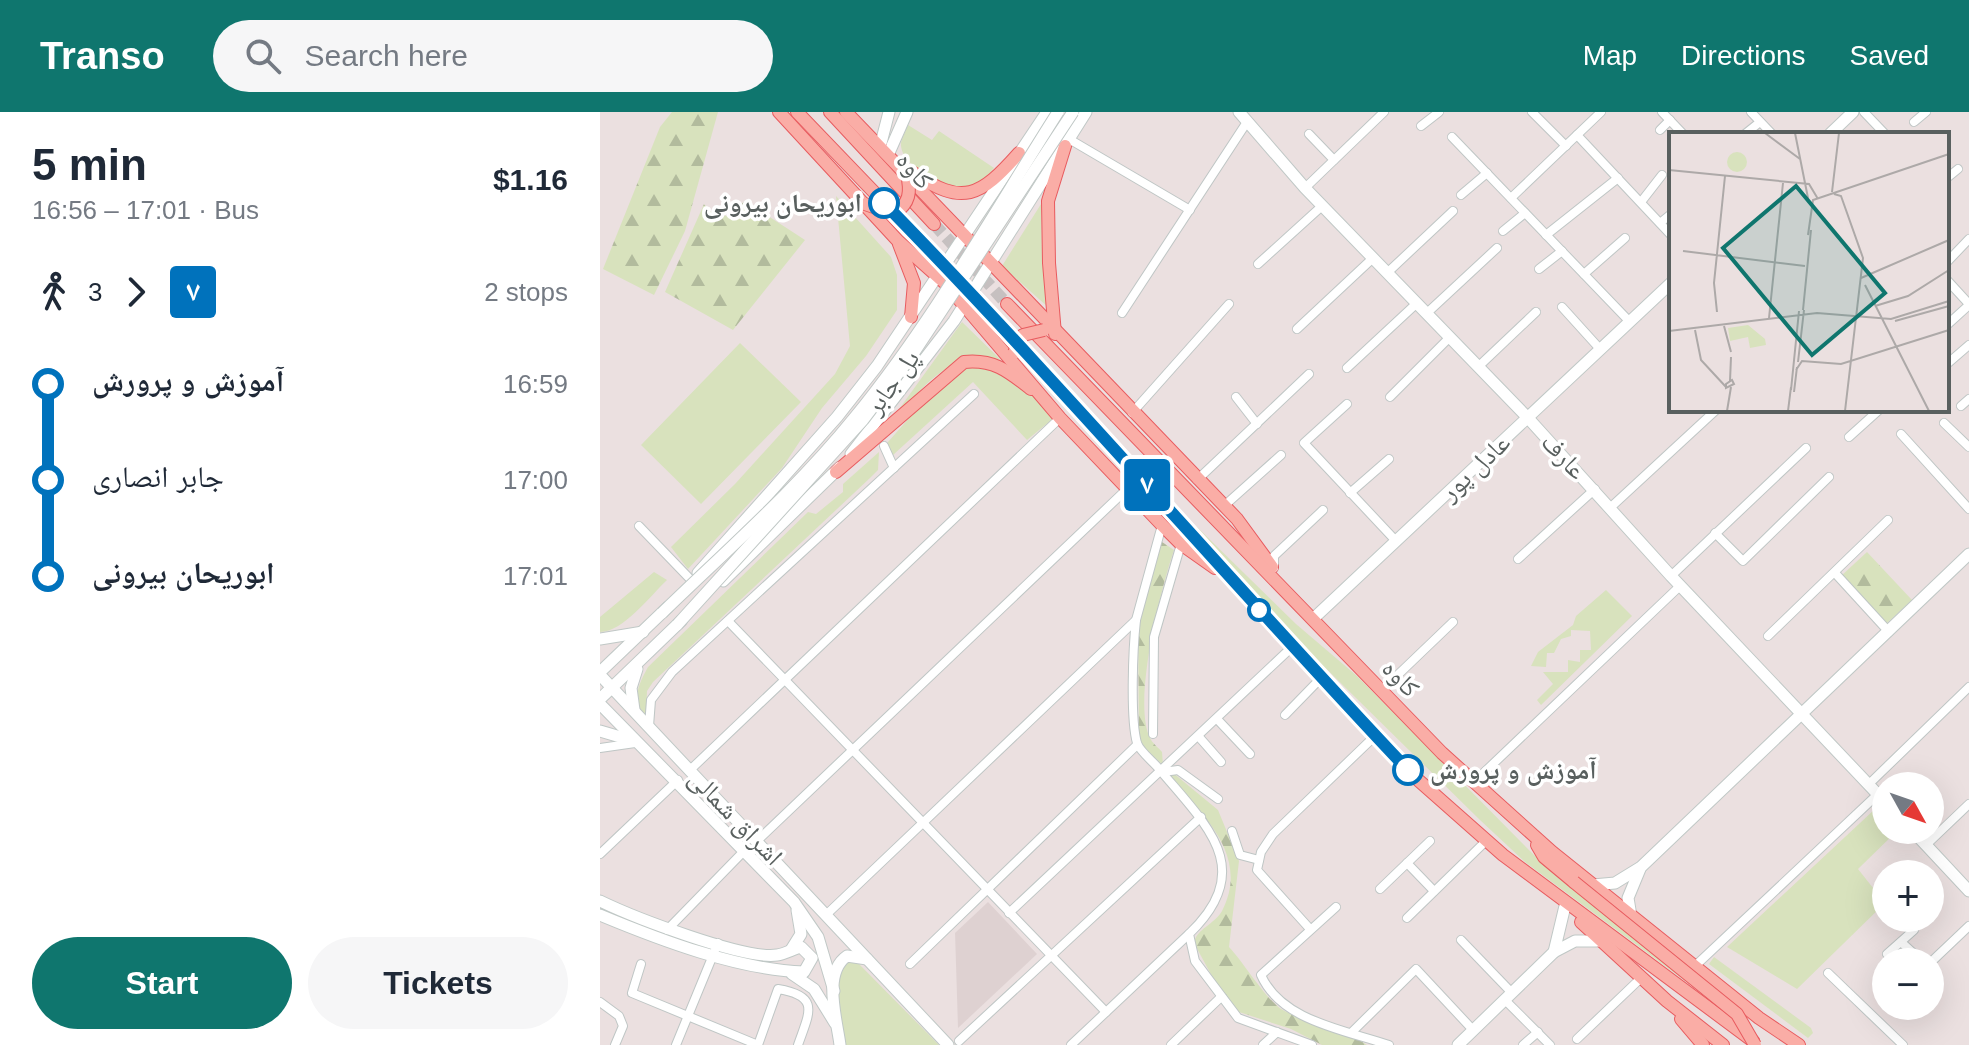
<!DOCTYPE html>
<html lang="en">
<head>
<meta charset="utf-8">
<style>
	body { margin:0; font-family:Arial,"Noto Naskh Arabic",sans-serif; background:#f6f6f7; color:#1f2937; height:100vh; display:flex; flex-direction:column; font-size:30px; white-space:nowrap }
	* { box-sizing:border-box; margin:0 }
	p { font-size:26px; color:#747a83 }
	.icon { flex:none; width:44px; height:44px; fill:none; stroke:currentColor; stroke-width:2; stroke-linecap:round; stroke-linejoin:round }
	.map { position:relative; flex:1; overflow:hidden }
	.drawer { display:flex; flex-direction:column; background:#fff; width:600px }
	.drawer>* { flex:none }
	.badge { padding:0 16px; border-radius:6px; font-size:28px; line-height:52px }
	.needle { width:52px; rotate:130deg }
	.controls { position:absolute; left:1272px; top:660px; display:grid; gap:16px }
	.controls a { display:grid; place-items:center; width:72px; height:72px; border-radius:50%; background:#fff; box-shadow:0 8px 32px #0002; font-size:40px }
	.map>.badge { position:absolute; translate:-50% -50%; box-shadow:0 0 0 4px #fff }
	.legs { display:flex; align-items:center; gap:12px; height:88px; padding:0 32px; font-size:26px }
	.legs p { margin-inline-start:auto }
	.head { display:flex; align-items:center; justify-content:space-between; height:136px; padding:0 32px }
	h1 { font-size:44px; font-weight:800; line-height:60px }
	.cta { display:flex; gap:16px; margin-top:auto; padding:16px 32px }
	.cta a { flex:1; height:92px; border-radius:48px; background:#0f766e; color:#fff; font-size:32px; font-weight:800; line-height:92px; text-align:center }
	.cta a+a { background:#f6f6f7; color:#1f2937 }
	ul { padding:0 32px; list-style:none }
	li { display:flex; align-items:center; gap:28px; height:96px; font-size:30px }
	li i { display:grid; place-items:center; width:12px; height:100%; margin:0 10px; background:currentColor }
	li i::after { content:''; width:20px; height:20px; margin:-10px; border:6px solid; border-radius:50%; background:#fff }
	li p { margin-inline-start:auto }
	li:first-child i { background:linear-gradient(#0000 50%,currentColor 0) }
	li:last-child i { background:linear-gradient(currentColor 50%,#0000 0) }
	header { display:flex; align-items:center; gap:48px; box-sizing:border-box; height:112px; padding:0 40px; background:#0f766e; color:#fff }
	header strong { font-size:38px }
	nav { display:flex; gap:44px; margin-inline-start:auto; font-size:28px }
	.search { width:560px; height:72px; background:#f6f6f7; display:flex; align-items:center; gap:20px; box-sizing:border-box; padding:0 28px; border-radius:44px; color:#747a83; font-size:30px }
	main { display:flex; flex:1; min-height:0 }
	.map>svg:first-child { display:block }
</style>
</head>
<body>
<header>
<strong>Transo</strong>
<div class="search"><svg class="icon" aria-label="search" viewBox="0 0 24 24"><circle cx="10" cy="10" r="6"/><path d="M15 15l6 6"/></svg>Search here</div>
<nav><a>Map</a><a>Directions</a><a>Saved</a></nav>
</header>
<main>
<section class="drawer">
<div class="head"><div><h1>5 min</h1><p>16:56 – 17:01 · Bus</p></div><b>$1.16</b></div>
<div class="legs"><svg class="icon" aria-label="walk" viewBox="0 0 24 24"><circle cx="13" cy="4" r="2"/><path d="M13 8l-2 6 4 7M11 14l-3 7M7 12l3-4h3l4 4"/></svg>3<svg class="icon" aria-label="forward" viewBox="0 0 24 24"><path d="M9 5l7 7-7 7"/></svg><b class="badge" style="background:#0072bc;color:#fff">۷</b><p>2 stops</p></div>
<ul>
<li><i style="color:#0072bc"></i><b>آموزش و پرورش</b><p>16:59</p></li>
<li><i style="color:#0072bc"></i><span>جابر انصاری</span><p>17:00</p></li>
<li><i style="color:#0072bc"></i><b>ابوریحان بیرونی</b><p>17:01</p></li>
</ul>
<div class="cta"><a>Start</a><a>Tickets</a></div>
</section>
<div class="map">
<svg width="1369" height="933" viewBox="0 0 1369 933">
	<defs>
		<pattern id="forest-firs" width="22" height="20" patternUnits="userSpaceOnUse" patternTransform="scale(2)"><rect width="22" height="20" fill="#d8e2bd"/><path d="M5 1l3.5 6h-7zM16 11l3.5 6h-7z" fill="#b2bb9d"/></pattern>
	</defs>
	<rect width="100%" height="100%" fill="#ebe0e0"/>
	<polygon fill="#ded1d1" points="388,790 437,842 358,916 355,821"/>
	<g fill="#d8e2bd">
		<path d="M308,13L332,28L339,19L394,56C387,64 381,74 370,76C350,79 299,55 301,31C302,26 306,18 308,13Z"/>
		<polygon points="236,84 291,145 297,163 297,198 266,244 222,296 182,356 88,457 71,435 135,372 235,262 250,234"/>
		<polygon points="441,92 442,150 449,196 402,154"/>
		<path d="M362,210L401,248C350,234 322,279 289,311Z"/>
		<polygon points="140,231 201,290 101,392 41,333"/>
		<path d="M372,253C408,261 429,279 455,305L427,328L373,270L293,343L287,337L288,330C313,303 337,268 372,253Z"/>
		<path d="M279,340L278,358L270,366L53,570L47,579L46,605C31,588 38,573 48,555L208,400L216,402L243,380V372Z"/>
		<polygon points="595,413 696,512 757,564 934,743 1100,880 925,750 880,708 694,525"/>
		<path d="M54,460L67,468C50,484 23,520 0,520V505Z"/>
		<polygon points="1006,478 1032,504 941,593 937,588 953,572 943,560 968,560 968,548 980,550 980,538 991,538 990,519 971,518 971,524 961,527 954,541 947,541 946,555 931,554 938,540 973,513 976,504"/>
		<polygon points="1275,697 1286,709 1286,718 1296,720 1258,757 1285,791 1197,877 1127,835"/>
		<polygon points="1114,845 1211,916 1213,921 1208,926 1109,852"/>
		<path d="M246,851H258L339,933H245C242,907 230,873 246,851Z"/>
	</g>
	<g fill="url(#forest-firs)">
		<polygon points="72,0 118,0 85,119 54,183 3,157 60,15"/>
		<polygon points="145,89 205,128 133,218 65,180 104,92 112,101 127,104"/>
		<path d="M562,430L574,438C561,476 532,590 550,626C552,631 559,636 562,640L563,653L539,631L538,509Z"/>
		<polygon points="1267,440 1312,488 1286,512 1241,464"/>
		<path d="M572,660L618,698L639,749L629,835C644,851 666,887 681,897C708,913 741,914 767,933H722L691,917L639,900L621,881L594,831C596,817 615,812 622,799C651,743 601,701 569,664Z"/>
	</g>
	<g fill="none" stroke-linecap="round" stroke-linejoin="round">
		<g stroke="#c6c0c0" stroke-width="12" stroke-dasharray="12 6" stroke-linecap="butt">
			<polyline points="334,112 407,192"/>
			<polyline points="320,128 394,205"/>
		</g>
		<defs>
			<g id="street">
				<polyline points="932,0 966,34"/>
				<polyline points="1062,0 1083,22"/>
				<polyline points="1151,0 1172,22"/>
				<polyline points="1264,0 1285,22"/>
				<polyline points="1314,10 1326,0"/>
				<polyline points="821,14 839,0"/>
				<polyline points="1060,18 1070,8"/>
				<polyline points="709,22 734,48"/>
				<polyline points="1145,22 1160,10"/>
				<polyline points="977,23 1071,123"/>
				<polyline points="852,25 1030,210"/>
				<polyline points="469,27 590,98"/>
				<polyline points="1347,66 1358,57"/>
				<polyline points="705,76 784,0"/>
				<polyline points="861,83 887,61"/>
				<polyline points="911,86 1001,0"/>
				<polyline points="1041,90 1062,63"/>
				<polyline points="1060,111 1071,102"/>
				<polyline points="903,119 925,101"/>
				<polyline points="946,123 1018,66"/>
				<polyline points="1347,150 1369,127"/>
				<polyline points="658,152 722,94"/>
				<polyline points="939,157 962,139"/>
				<polyline points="787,161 853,99"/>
				<polyline points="984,162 1025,126"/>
				<polyline points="1347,168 1369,192"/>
				<polyline points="962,195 1000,237"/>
				<polyline points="522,201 647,10"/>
				<polyline points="827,201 897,136"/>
				<polyline points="1347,213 1369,193"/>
				<polyline points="697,217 773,146"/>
				<polyline points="1347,252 1369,233"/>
				<polyline points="879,254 936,200"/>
				<polyline points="747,256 817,191"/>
				<polyline points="636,285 657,312"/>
				<polyline points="790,285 850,225"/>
				<polyline points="747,292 704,331 796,429"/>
				<polyline points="1361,294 1369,287"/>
				<polyline points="532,301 629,192"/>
				<polyline points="1344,311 1369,335"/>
				<polyline points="1301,322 1369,397"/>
				<polyline points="1249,325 1279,298"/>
				<polyline points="284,334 294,356"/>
				<polyline points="597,368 709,262"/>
				<polyline points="750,381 789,347"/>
				<polyline points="624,394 681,343"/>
				<polyline points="1011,395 1116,298"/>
				<polyline points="39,414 91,468"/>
				<polyline points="1115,421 1143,449 1229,365"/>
				<polyline points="918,447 995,377"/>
				<polyline points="674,456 674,444 723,398"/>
				<polyline points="1235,461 1289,520"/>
				<polyline points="1071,464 1206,336"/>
				<path d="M536,508C533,535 530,606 537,631C540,640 554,650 560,658C607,714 657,757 589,822L595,849L638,906L712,933"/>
				<polyline points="128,509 506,900"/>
				<polyline points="1168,524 1288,408"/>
				<polyline points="782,578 853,510"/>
				<polyline points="685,603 721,566"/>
				<polyline points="617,607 650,642"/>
				<polyline points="49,614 51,588 72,560 374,282"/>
				<polyline points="553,622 554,525 581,432"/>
				<polyline points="599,625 621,650"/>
				<polyline points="0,636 35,631"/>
				<polyline points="90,658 460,306"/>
				<polyline points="563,660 578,658 618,687"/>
				<polyline points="874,670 1080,474"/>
				<polyline points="1269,672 1369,575"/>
				<polyline points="632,719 640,743 659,748"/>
				<polyline points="158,728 528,376"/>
				<polyline points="1326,733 1369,692"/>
				<polyline points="0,742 78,668"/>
				<polyline points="807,751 834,779"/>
				<polyline points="780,777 830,729"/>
				<path d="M736,795L661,863C681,909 745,918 789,933"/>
				<polyline points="409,801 692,535"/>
				<polyline points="227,802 536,508 562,413"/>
				<polyline points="807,806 886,729"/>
				<polyline points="710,817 657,758 661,740 673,722 776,623"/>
				<polyline points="67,818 145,738"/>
				<polyline points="861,828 912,881"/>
				<polyline points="1301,830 1323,850"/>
				<polyline points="1287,842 1314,818"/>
				<polyline points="1330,851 1369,814"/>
				<path d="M41,852L32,881L158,933L178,877C221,884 209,901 198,933"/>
				<polyline points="310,852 537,633"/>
				<polyline points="1094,855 1278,682"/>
				<polyline points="1228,861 1303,933"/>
				<polyline points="905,888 950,933"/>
				<polyline points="0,890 19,904 23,914 15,933"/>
				<polyline points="752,920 816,857 873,918"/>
				<polyline points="977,927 1041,866"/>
				<polyline points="359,929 601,705"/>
				<polyline points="76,933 118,831"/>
				<polyline points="471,933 589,822"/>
				<polyline points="571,933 620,886"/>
				<polyline points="663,933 677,920"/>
				<polyline points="923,933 938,920"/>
			</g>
			<g id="secondary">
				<polyline points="639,0 705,76 928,306 1071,464 1286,691"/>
				<polyline points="1230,22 1253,0"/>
				<polyline points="280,35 289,0"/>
				<polyline points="288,43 307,0"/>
				<polyline points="251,342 354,209 486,0"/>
				<polyline points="98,461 237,305 277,254 447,0"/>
				<polyline points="123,469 240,355"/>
				<polyline points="714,506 1071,171"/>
				<polyline points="0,527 43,520"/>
				<polyline points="0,560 68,495"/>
				<polyline points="0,563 348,933"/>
				<polyline points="0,587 82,508"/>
				<polyline points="0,592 194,790 218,825 234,879"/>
				<polyline points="34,598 31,576 37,557"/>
				<polyline points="0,619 34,629"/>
				<polyline points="1312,718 1369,779"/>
				<polyline points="993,773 1015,771 1041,755 1369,442"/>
				<path d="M0,789C33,805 144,848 177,843C185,842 193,837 201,835L212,846L204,860C139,858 60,828 0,803"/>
				<polyline points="965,794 954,840 975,829 1002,829"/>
				<polyline points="1031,804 1028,786 1040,757"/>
				<polyline points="191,838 201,822 197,798"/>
				<polyline points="192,862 214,877 235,911"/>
				<path d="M240,933C237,908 222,861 247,844L267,847"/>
				<polyline points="858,933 954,840"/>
			</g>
			<g id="primary">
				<polyline points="179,0 298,129 345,171 460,306 562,413 581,432 615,456"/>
				<polyline points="197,0 320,128"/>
				<polyline points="230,0 334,112"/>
				<polyline points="246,0 637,407 672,455"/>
				<path d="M312,60C363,95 380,85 419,41"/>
				<polyline points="299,132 314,171 311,205"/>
				<polyline points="407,192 842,641 952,740 1159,906 1199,933"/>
				<polyline points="394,205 688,531 817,667 903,743 1153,929"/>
				<polyline points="455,222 449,151 448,89 465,34"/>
				<path d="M236,360L364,250C394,247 408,259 431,277"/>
				<polyline points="937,733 944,745 974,770"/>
				<polyline points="981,810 1067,889 1123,933"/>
				<polyline points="1081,907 1103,933"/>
			</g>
		</defs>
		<use href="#street" stroke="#bfc6c5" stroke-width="10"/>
		<use href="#secondary" stroke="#c0c8c6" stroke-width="13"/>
		<use href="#primary" stroke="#e85b5f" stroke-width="14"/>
		<use href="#street" stroke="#fff" stroke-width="8"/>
		<use href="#secondary" stroke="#fff" stroke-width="11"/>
		<use href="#primary" stroke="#faada6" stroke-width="12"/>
		<defs>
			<g id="secondary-bridge">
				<path d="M62,501C128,437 197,377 255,305C332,211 393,102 458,0"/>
				<polyline points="77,513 263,308 311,245 473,0"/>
			</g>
			<g id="primary-bridge">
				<path d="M265,92L294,102C310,91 311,80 307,63"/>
				<polyline points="414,241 423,223 444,218"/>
				<polyline points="974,770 1137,902 1155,933"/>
			</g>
		</defs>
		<use href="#secondary-bridge" stroke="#c0c8c6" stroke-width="13" stroke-linecap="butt"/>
		<use href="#primary-bridge" stroke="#e85b5f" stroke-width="14" stroke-linecap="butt"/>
		<use href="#secondary-bridge" stroke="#fff" stroke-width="11"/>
		<use href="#primary-bridge" stroke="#faada6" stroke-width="12"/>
	</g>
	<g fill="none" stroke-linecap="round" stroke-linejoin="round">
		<defs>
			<path id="line-1" d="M284,91C464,275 631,471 808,658"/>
		</defs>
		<use href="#line-1" stroke="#fff" stroke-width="18"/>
		<use href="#line-1" stroke="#0072bc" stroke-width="12"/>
	</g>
	<g fill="#fff" stroke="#0072bc" stroke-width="4">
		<circle cx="284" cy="91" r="14"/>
		<circle cx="659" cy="498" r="10"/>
		<circle cx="808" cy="658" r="14"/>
	</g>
	<g text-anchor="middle" stroke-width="7" stroke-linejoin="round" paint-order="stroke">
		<g font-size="26" fill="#59605f" stroke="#fff">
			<text transform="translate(315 58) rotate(48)" y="9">کاوه</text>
			<text transform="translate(292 270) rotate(-54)" y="9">پل جابر</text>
			<text transform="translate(964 344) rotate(47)" y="9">عارف</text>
			<text transform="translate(875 355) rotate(-43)" y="9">عادل پور</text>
			<text transform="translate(801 566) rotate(46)" y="9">کاوه</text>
			<text transform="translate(136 705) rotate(46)" y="9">اشراق شمالی</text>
		</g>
		<g font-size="26" font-weight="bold" fill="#59605f" stroke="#fff" text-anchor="end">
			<text x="262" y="100">ابوریحان بیرونی</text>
			<text x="830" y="667" text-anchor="start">آموزش و پرورش</text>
		</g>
	</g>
	<g transform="translate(1069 20)">
		<rect width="280" height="280" fill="#ebe0e0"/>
		<path d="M58 30a10 10 0 1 1 20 0a10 10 0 1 1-20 0Z" fill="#d8e2bd"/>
		<path d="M79,193L96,207L97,213L81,216L79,205L61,209L59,196Z" fill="#d8e2bd"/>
		<path fill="none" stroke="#ada9a8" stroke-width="2" d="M96,1L131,27M126,1L140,71M0,38L140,52L149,67M163,60L170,1M165,62L172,64L194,126L176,279M139,103L144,68L280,22M14,119L136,134M192,146L280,108M196,153L260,279M206,174L239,164L280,138M134,178L142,98M48,180L45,151L56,44M100,186L114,51M226,189L280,174M55,194L62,220M26,198L32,228L57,255M0,199L148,181L222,187L280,169M129,230L135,178M127,238L133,229L172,232L280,198M63,248L65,252L57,256V252ZM61,249L62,225M122,258L130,179M125,260L128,235M58,279L62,255M119,279L122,255"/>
		<path fill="#0f766e" fill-opacity="0.15" stroke="#0f766e" stroke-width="4" d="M127,54L216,161L143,223L54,116Z"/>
		<rect width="280" height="280" fill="none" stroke="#59605f" stroke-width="4"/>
	</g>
</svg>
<div class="controls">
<a><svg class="needle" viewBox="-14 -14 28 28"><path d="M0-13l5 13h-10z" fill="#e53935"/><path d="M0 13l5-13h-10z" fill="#747a83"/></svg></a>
<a>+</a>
<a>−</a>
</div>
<b class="badge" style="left:547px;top:373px;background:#0072bc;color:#fff">۷</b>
</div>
</main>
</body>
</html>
